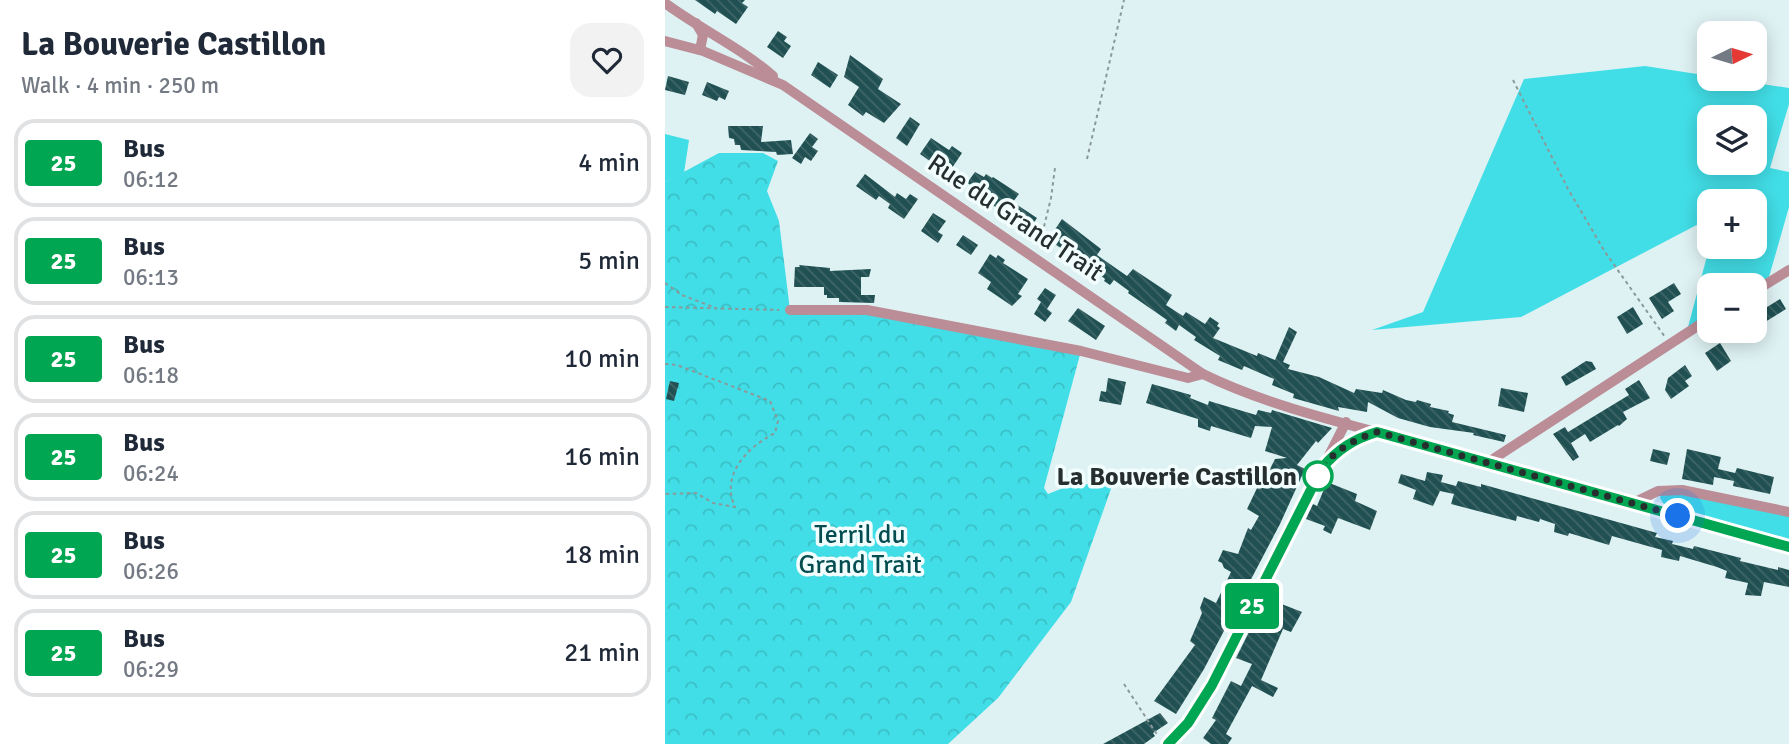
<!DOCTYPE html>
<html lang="en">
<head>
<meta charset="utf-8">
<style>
	body { margin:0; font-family:Signika,sans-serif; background:#f2f2f3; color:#1f2937; height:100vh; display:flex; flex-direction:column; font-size:26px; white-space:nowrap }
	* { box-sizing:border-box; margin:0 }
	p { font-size:23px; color:#747a83 }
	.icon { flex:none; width:38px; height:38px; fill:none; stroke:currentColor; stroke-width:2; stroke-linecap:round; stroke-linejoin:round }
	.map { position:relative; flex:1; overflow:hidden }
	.drawer { display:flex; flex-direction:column; background:#fff; width:665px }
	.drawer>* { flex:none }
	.badge { padding:0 14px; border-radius:5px; font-size:24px; line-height:46px }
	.needle { width:46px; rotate:85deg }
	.fabs { position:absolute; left:1032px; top:21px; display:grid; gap:14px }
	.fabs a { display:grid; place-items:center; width:70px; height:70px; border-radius:14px; background:#fff; box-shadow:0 4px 18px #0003; font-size:35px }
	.you { position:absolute; width:35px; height:35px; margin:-18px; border:5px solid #fff; border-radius:50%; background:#1a73e8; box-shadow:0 0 0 10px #1a73e833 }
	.map>.badge { position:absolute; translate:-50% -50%; box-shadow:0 0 0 4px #fff }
	.round { display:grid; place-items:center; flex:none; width:74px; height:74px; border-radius:21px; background:#f2f2f3 }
	.headline { display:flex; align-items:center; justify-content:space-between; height:119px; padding:0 21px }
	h1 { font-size:33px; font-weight:700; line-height:52px }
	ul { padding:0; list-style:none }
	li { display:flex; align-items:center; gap:21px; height:88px; margin:0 14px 10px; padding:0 7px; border:4px solid #e0e1e3; border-radius:21px }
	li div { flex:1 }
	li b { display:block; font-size:26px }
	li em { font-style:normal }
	li .badge { min-width:77px; font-weight:700; text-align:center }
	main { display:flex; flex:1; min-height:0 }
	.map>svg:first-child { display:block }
</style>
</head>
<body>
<main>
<section class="drawer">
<div class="headline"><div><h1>La Bouverie Castillon</h1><p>Walk · 4 min · 250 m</p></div><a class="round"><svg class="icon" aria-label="heart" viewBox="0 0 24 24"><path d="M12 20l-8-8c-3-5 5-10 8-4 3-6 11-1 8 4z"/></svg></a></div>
<ul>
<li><span class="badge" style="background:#00a651;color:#fff">25</span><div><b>Bus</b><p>06:12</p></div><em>4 min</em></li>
<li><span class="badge" style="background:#00a651;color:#fff">25</span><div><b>Bus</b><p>06:13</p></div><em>5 min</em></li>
<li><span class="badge" style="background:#00a651;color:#fff">25</span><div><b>Bus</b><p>06:18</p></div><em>10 min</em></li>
<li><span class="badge" style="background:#00a651;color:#fff">25</span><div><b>Bus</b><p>06:24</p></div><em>16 min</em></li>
<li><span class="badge" style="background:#00a651;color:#fff">25</span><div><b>Bus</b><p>06:26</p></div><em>18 min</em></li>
<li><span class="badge" style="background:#00a651;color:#fff">25</span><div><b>Bus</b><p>06:29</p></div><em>21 min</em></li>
</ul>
</section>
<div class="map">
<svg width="1124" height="744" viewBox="0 0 1124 744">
	<defs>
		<pattern id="forest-crowns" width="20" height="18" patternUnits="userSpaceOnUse" patternTransform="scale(1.75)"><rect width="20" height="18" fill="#42dee7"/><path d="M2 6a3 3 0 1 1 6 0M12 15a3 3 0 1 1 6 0" fill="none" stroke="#3abfc6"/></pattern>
		<pattern id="building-back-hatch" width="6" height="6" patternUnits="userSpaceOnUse" patternTransform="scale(1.75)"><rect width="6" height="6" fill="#205052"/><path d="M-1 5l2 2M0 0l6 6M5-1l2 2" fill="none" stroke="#406668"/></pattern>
	</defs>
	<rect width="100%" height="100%" fill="#dff2f3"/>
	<g fill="#42dee7" fill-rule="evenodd">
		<path d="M980,66L1045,76V79H1064L1124,88V104L1105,168L1124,172V207L1104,277L1090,285H1045V314L1023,327L1045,245V247H1090V201H1045V218L856,317L707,330L758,312L859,79ZM1045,117H1090V163H1045Z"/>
		<polygon points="0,134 24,140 19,173 0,182"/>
		<polygon points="1001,492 1124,513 1124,540 1000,506 995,498 996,494"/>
	</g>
	<polygon fill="url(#forest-crowns)" points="54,153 98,153 113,161 102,191 114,221 125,310 180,309 416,351 379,488 383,494 403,486 443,482 447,486 406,602 333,698 283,744 0,744 0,182"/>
	<g fill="url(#building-back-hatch)">
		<polygon points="30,0 80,0 77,3 83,7 71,24 52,11 50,14"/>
		<polygon points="113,31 122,37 119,41 126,46 118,58 102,47"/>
		<polygon points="185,55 218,79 213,89 236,104 219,123 201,112 198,116 183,105 194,87 179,77"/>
		<polygon points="153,62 173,75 165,88 146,75"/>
		<polygon points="3,76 24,82 20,95 0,90"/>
		<polygon points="42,82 64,91 60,100 54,97 52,101 37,95"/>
		<polygon points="245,117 255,124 242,146 231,138"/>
		<polygon points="63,126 98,126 96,142 126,140 128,154 112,155 111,152 76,150 75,145 70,145 69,139 64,138"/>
		<polygon points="145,133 153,139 147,147 153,151 146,161 140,157 136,164 127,158"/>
		<polygon points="266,138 284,150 287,146 297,153 283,174 255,154"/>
		<polygon points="310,172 319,177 321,174 327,178 328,177 354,194 348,202 372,218 364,230 309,192 311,188 302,183"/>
		<polygon points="200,174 230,197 232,193 241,199 245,194 253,199 239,219 223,208 225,204 214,196 211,200 191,186"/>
		<polygon points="268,213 281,221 273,232 278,235 273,243 256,231"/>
		<polygon points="397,219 436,249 432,255 462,276 468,269 507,295 501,305 518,316 521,312 540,324 545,317 554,323 552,326 555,328 548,338 592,356 593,353 610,360 624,327 632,332 618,362 625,365 623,369 654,377 689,393 691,389 717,393 718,390 741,400 751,402 752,400 766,404 765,407 784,411 783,413 789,415 787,422 841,435 839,442 808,435 809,433 765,427 733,418 703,402 702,412 673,407 674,411 628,398 629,394 607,385 609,379 579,366 577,370 553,360 555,356 529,340 531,337 514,325 511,331 500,323 502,320 463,293 464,291 449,280 445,285 439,281 440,279 432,272 419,263 422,258 405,247 402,252 391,245 395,239 387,234"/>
		<polygon points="298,235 313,245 306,255 291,245"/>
		<polygon points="325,254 331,258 333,255 340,260 338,263 363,279 353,294 357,296 347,306 322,289 326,282 313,273"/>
		<polygon points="134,265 165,268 165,271 206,269 204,277 196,277 196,295 210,295 209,303 174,302 174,298 162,298 162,295 159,295 159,287 129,287 130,267 135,267"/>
		<polygon points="1009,283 1016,294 1003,302 1009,311 997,319 984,298"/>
		<polygon points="380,288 391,295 382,309 387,313 380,322 369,314 376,302 372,299"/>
		<polygon points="1115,299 1121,309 1100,322 1094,312"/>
		<polygon points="968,307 978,324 962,334 952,317"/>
		<polygon points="413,308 440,326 431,340 403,321"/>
		<polygon points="1055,343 1066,361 1052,371 1040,353"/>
		<polygon points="921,361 927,362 931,369 901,386 896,377"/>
		<polygon points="1020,365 1027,376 1020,381 1024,386 1006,399 1000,390 1003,378"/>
		<polygon points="443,378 461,382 456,405 434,401 436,391 441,392"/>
		<polygon points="974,380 985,398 958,412 962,419 954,426 953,425 925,442 920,434 906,443 914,457 908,461 888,434 900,427 903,432 964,395 960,389"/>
		<polygon points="5,381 14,383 9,401 1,399"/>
		<polygon points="487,384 526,395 525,398 543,405 544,401 591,415 593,410 606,413 607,410 667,428 653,443 651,441 632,465 640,469 615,524 539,669 511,714 489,701 530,645 525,641 537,613 535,608 539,597 551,603 566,572 559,568 557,563 553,561 558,550 573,554 583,528 586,530 594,516 582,509 593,486 596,487 610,459 622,458 600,451 607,427 590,426 586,438 546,426 545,431 533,427 533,419 481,403"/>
		<polygon points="836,388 863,393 859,412 833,406"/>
		<polygon points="988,449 1005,453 1002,465 985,461"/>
		<polygon points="1022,449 1056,457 1053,469 1070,473 1072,468 1109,477 1105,494 1068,486 1069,481 1049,477 1048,485 1017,479"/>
		<polygon points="762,472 778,475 776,482 791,486 793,481 816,487 816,484 992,533 990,537 1008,541 1007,544 1028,549 1029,546 1076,558 1075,561 1113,570 1113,567 1124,570 1124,587 1099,582 1096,596 1080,595 1083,583 1060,578 1062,571 1052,567 1015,556 1014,561 996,557 997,550 947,536 944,545 904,533 903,536 889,532 890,524 875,519 874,522 852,516 851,521 786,504 789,494 775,491 768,506 748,499 751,490 733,483 736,474 760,481"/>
		<polygon points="662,482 692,494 690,501 712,511 705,530 673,518 666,534 658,530 660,526 641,519 648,504 652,506"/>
		<polygon points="601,598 637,612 626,632 618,629 596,680 613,688 608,697 587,686 561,734 567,738 563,744 546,744 538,738 551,720 547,718 566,681 576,686 587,664 571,658"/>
		<polygon points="495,713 503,723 488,733 490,736 479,744 438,744"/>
	</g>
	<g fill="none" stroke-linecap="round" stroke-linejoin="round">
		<g stroke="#8b9999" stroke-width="2" stroke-dasharray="3.5 3.5" stroke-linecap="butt">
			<polyline points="848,80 903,189 940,252 1000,337"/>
			<polyline points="422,159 459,0"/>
			<polyline points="374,247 386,198 390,168"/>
			<polyline points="0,283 17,295 51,308"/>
			<polyline points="0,307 114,310"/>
			<path d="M0,364L12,365L105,401L113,421L110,433C83,447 55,474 70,507L48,503L31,493L0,494"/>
			<polyline points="459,684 493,736"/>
		</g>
		<g stroke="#bb8d97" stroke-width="10">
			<path d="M0,3C35,29 75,47 108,76"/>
			<polyline points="31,23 38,35 35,50"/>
			<path d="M0,41L38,51L118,85L538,374C605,407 687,425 760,445C881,479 1003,513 1124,547"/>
			<polyline points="1090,291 1124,270"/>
			<polyline points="125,310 202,310 416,351 523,378 538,374"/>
			<polyline points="666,458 693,438 712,432"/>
			<polyline points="822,463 1045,318"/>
			<polyline points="968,503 993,491 1017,490 1124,512"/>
			<polyline points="502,744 523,723 557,666 681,422"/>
		</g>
	</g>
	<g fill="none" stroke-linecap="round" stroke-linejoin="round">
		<defs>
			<path id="line" d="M503,744L523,723L547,685L657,468C673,449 689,439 712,432L1124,547"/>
		</defs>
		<use href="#line" stroke="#fff" stroke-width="16"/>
		<use href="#line" stroke="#00a651" stroke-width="10"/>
		<path stroke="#272e2e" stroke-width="7" stroke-dasharray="0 12.6" d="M653,476C665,452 687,440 712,432L1013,516"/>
	</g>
	<circle fill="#fff" stroke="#00a651" stroke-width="3.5" cx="653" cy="476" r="14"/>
	<g text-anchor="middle" stroke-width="7" stroke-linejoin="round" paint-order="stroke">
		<g font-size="26" fill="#272e2e" stroke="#f2fefe">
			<text transform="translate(351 217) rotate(34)" y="9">Rue du Grand Trait</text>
		</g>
		<g font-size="26" font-weight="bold" fill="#272e2e" stroke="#f2fefe" text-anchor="end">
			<text x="632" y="485">La Bouverie Castillon</text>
		</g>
		<g font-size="26" fill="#034d50" stroke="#f2fefe">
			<text x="195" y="543">Terril du<tspan x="195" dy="30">Grand Trait</tspan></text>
		</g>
	</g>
</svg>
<div class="fabs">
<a><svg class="needle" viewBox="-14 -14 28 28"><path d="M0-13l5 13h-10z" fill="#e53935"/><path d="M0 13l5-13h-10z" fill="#747a83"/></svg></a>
<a><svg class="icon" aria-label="layers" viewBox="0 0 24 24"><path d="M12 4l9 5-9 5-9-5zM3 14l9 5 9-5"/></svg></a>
<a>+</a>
<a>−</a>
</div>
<div class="you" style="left:1013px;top:516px"></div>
<b class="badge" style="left:587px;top:606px;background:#00a651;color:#fff">25</b>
</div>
</main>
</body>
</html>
